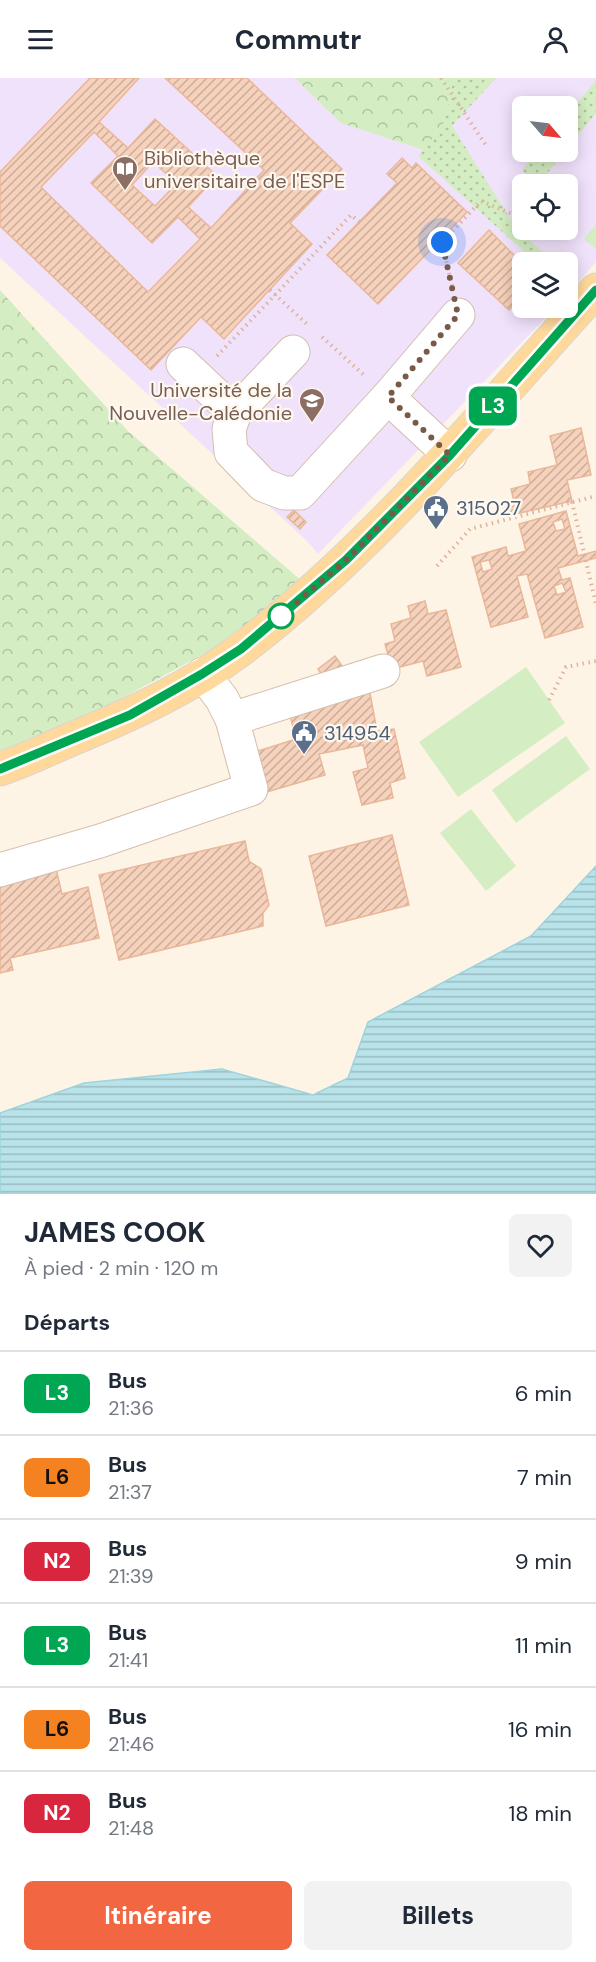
<!DOCTYPE html>
<html lang="fr">
<head>
<meta charset="utf-8">
<style>
	body { margin:0; font-family:"DM Sans",sans-serif; background:#f2f2f3; color:#1f2937; height:100vh; display:flex; flex-direction:column; font-size:22px; white-space:nowrap }
	* { box-sizing:border-box; margin:0 }
	p { font-size:20px; color:#747a83 }
	.icon { flex:none; width:33px; height:33px; fill:none; stroke:currentColor; stroke-width:2; stroke-linecap:round; stroke-linejoin:round }
	.map { position:relative; height:1116px; overflow:hidden }
	.drawer { display:flex; flex-direction:column; background:#fff; flex:1 }
	.drawer>* { flex:none }
	.badge { padding:0 12px; border-radius:9px; font-size:21px; line-height:39px }
	.needle { width:39px; rotate:118deg }
	.tools { position:absolute; left:512px; top:18px; display:grid; gap:12px }
	.tools a { display:grid; place-items:center; width:66px; height:66px; border-radius:9px; background:#fff; box-shadow:0 3px 15px #0003; font-size:30px }
	.you { position:absolute; width:30px; height:30px; margin:-15px; border:4px solid #fff; border-radius:50%; background:#1a73e8; box-shadow:0 0 0 9px #1a73e833 }
	.map>.badge { position:absolute; translate:-50% -50%; box-shadow:0 0 0 3px #fff }
	h2 { padding:0 24px; font-size:22px; line-height:54px }
	.round { display:grid; place-items:center; flex:none; width:63px; height:63px; border-radius:9px; background:#f2f2f3 }
	.summary { display:flex; align-items:center; justify-content:space-between; height:102px; padding:0 24px }
	h1 { font-size:28px; font-weight:700; line-height:45px }
	.cta { display:flex; gap:12px; margin-top:auto; padding:12px 24px }
	.cta a { flex:1; height:69px; border-radius:9px; background:#f26641; color:#fff; font-size:24px; font-weight:700; line-height:69px; text-align:center }
	.cta a+a { background:#f2f2f3; color:#1f2937 }
	ul { padding:0; list-style:none }
	li { display:flex; align-items:center; gap:18px; height:84px; padding:0 24px; border-top:2px solid #e0e1e3 }
	li div { flex:1 }
	li b { display:block; font-size:22px }
	li em { font-style:normal }
	li .badge { min-width:66px; font-weight:700; text-align:center }
	header { display:flex; justify-content:space-between; align-items:center; height:78px; padding:0 24px; background:#fff; font-size:27px; font-weight:700 }
	.map>svg:first-child { display:block }
</style>
</head>
<body>
<header><svg class="icon" aria-label="menu" viewBox="0 0 24 24"><path d="M4 6h16M4 12h16M4 18h16"/></svg>Commutr<svg class="icon" aria-label="person" viewBox="0 0 24 24"><circle cx="12" cy="8" r="4"/><path d="M4 21q1-7 8-7t8 7"/></svg></header>
<div class="map">
<svg width="596" height="1116" viewBox="0 0 596 1116">
	<defs>
		<pattern id="grass-dots" width="8" height="8" patternUnits="userSpaceOnUse" patternTransform="scale(1.5)"><rect width="8" height="8" fill="#d4edc2"/><path d="M2 2h.1M6 6h.1" fill="none" stroke="#b1c3a0" stroke-width="1.8" stroke-linecap="round"/></pattern>
		<pattern id="forest-crowns" width="20" height="18" patternUnits="userSpaceOnUse" patternTransform="scale(1.5)"><rect width="20" height="18" fill="#d4edc2"/><path d="M2 6a3 3 0 1 1 6 0M12 15a3 3 0 1 1 6 0" fill="none" stroke="#b1c3a0"/></pattern>
		<pattern id="water-rules" width="6" height="5" patternUnits="userSpaceOnUse" patternTransform="scale(1.5)"><rect width="6" height="5" fill="#b8e3ea"/><path d="M0 2.5h6" fill="none" stroke="#9bbbc0"/></pattern>
		<pattern id="building-hatch" width="6" height="6" patternUnits="userSpaceOnUse" patternTransform="scale(1.5)"><rect width="6" height="6" fill="#f6d1bb"/><path d="M-1 1l2-2M0 6l6-6M5 7l2-2" fill="none" stroke="#ccad9a"/></pattern>
	</defs>
	<rect width="100%" height="100%" fill="#fef4e6"/>
	<path fill="#f1e2fb" fill-rule="evenodd" d="M0,0H596V184L567,217V184H522V230H555L318,476L307,463L0,180ZM522,28H567V74H522ZM522,106H567V152H522Z"/>
	<g fill="url(#grass-dots)">
		<polygon points="454,0 496,0 452,48 518,153 555,184 536,184 418,78 444,44"/>
		<polygon points="596,2 596,35 567,71 567,37"/>
		<polygon points="537,74 565,74 538,106 522,92"/>
	</g>
	<g fill="url(#forest-crowns)">
		<polygon points="295,0 454,0 444,44 424,72 341,45"/>
		<polygon points="0,212 128,353 303,504 211,572 104,630 0,673"/>
	</g>
	<g fill="#d4edc2">
		<polygon points="596,146 596,171 584,161"/>
		<polygon points="526,589 565,645 458,719 419,664"/>
		<polygon points="566,658 590,691 516,745 492,712"/>
		<polygon points="471,731 516,788 486,813 440,755"/>
	</g>
	<polygon fill="url(#water-rules)" stroke="#9dd4dd" stroke-width="1.5" points="596,788 596,1116 0,1116 0,1035 84,1005 222,991 313,1017 348,1000 368,944 531,858"/>
	<g fill="url(#building-hatch)" stroke="#eab799" stroke-width="1.5" fill-rule="evenodd">
		<path d="M90,0H139L99,44L128,70L155,41L217,98L188,129L211,150L264,92L165,0H247L342,91L290,145L312,166L224,261L201,239L151,292L0,148V94ZM94,54L118,78L91,105L152,165L178,139L200,161L148,214L41,109ZM153,84L177,105L155,128L132,107Z"/>
		<polygon points="402,80 412,90 416,85 467,134 378,226 327,177 397,105 387,96"/>
		<polygon points="489,152 522,185 522,218 509,232 458,185"/>
		<polygon points="581,350 591,397 567,402 572,423 507,438 505,430 515,428 511,411 530,406 528,394 557,387 550,358"/>
		<polygon points="294,432 306,444 300,451 287,439"/>
		<path d="M566,433L578,478L596,473V480L558,490L562,502L570,500L583,549L545,560L527,496L517,498L528,539L491,549L472,479L506,469L508,478L526,473L519,446ZM562,441L565,451L556,453L553,444ZM489,482L492,491L483,494L480,484ZM562,505L566,514L557,517L554,508Z"/>
		<polygon points="425,523 428,536 446,532 461,589 427,598 423,583 392,591 385,566 395,563 391,546 411,540 408,528"/>
		<polygon points="335,578 345,592 327,605 318,591"/>
		<polygon points="369,610 377,653 394,651 405,700 390,705 393,720 362,727 353,694 368,690 363,667 319,676 325,697 263,715 249,676 296,661 288,629"/>
		<polygon points="392,757 409,827 326,848 309,778"/>
		<polygon points="245,763 249,783 261,791 269,827 263,835 263,848 119,882 99,797"/>
		<polygon points="54,782 62,816 88,809 99,860 10,880 13,892 0,895 0,794"/>
	</g>
	<g fill="none" stroke-linecap="round" stroke-linejoin="round">
		<defs>
			<g id="minor">
				<polyline points="293,274 235,335 229,351 231,374 263,407 284,415 300,415 388,319 458,237"/>
				<polyline points="183,286 235,335"/>
				<polyline points="388,319 450,377"/>
				<polyline points="203,596 222,621 232,641 383,593"/>
				<polyline points="0,792 100,763 251,711 232,641"/>
			</g>
			<path id="major" d="M0,691C23,683 45,673 67,663C128,638 190,610 243,570C377,467 483,336 596,212"/>
		</defs>
		<use href="#minor" stroke="#d4bdad" stroke-width="35"/>
		<use href="#major" stroke="#dcd4cf" stroke-width="35"/>
		<g stroke="#dcb49d" stroke-width="4" stroke-dasharray="1.5 4.5" stroke-linecap="butt">
			<polyline points="441,0 487,69"/>
			<polyline points="452,208 442,164 481,123 522,140"/>
			<polyline points="270,212 307,246"/>
			<polyline points="322,259 365,298"/>
			<polyline points="217,278 351,137 360,144"/>
			<polyline points="572,424 596,526"/>
			<polyline points="437,488 470,451 596,418"/>
			<polyline points="549,622 566,589 596,583"/>
		</g>
		<use href="#minor" stroke="#fff" stroke-width="33"/>
		<use href="#major" stroke="#ffd99c" stroke-width="33"/>
	</g>
	<g fill="none" stroke-linecap="round" stroke-linejoin="round">
		<defs>
			<polyline id="line" points="0,691 130,637 202,596 241,571 346,482 450,377 596,212"/>
		</defs>
		<use href="#line" stroke="#fff" stroke-width="14"/>
		<use href="#line" stroke="#00a651" stroke-width="9"/>
		<polyline stroke="#7a5948" stroke-width="6" stroke-dasharray="0 10.8" points="281,538 346,482 450,377 388,319 458,237 442,164"/>
	</g>
	<defs>
		<symbol id="library-pin" viewBox="-11 -11 22 30"><path d="M0 17L-7.5 6A9.5 9.5 0 1 1 7.5 6Z" fill="#8d6e63" stroke="#fff8ee"/><path d="M-6-4Q-3-5.5-.7-3.5V5Q-3 3-6 4ZM6-4Q3-5.5 .7-3.5V5Q3 3 6 4Z" fill="#fff"/></symbol>
		<symbol id="university-pin" viewBox="-11 -11 22 30"><path d="M0 17L-7.5 6A9.5 9.5 0 1 1 7.5 6Z" fill="#8d6e63" stroke="#fff8ee"/><path d="M0-5L7-2L0 1L-7-2ZM-4 1L0 2.5L4 1V4Q0 6-4 4Z" fill="#fff"/></symbol>
		<symbol id="civic-pin" viewBox="-11 -11 22 30"><path d="M0 17L-7.5 6A9.5 9.5 0 1 1 7.5 6Z" fill="#5c6f8a" stroke="#fff8ee"/><path d="M-.6-6.5H3V-4.5H.6V-3L4-1V1h2V6H-6V1h2V-1L-.6-3ZM-1.2 2.5V6h2.4V2.5Z" fill="#fff"/></symbol>
	</defs>
	<g fill-rule="evenodd">
		<use href="#library-pin" x="110" y="76" width="30" height="40"/>
		<use href="#university-pin" x="297" y="308" width="30" height="40"/>
		<use href="#civic-pin" x="421" y="415" width="30" height="40"/>
		<use href="#civic-pin" x="289" y="640" width="30" height="40"/>
	</g>
	<circle fill="#fff" stroke="#00a651" stroke-width="3" cx="281" cy="538" r="12"/>
	<g text-anchor="middle" stroke-width="4.5" stroke-linejoin="round" paint-order="stroke">
		<g font-size="20" fill="#785e54" stroke="#fff8ee" text-anchor="start">
			<text x="144" y="87">Bibliothèque<tspan x="144" dy="23">universitaire de l'ESPE</tspan></text>
			<text x="292" y="319" text-anchor="end">Université de la<tspan x="292" dy="23">Nouvelle-Calédonie</tspan></text>
		</g>
		<g font-size="20" fill="#4e5e75" stroke="#fff8ee" text-anchor="start">
			<text x="456" y="437">315027</text>
			<text x="324" y="662">314954</text>
		</g>
	</g>
</svg>
<div class="tools">
<a><svg class="needle" viewBox="-14 -14 28 28"><path d="M0-13l5 13h-10z" fill="#e53935"/><path d="M0 13l5-13h-10z" fill="#747a83"/></svg></a>
<a><svg class="icon" aria-label="locate" viewBox="0 0 24 24"><circle cx="12" cy="12" r="6"/><path d="M12 2v4M12 18v4M2 12h4M18 12h4"/></svg></a>
<a><svg class="icon" aria-label="layers" viewBox="0 0 24 24"><path d="M12 4l9 5-9 5-9-5zM3 14l9 5 9-5"/></svg></a>
</div>
<div class="you" style="left:442px;top:164px"></div>
<b class="badge" style="left:493px;top:328px;background:#00a651;color:#fff">L3</b>
</div>
<section class="drawer">
<div class="summary"><div><h1>JAMES COOK</h1><p>À pied · 2 min · 120 m</p></div><a class="round"><svg class="icon" aria-label="heart" viewBox="0 0 24 24"><path d="M12 20l-8-8c-3-5 5-10 8-4 3-6 11-1 8 4z"/></svg></a></div>
<h2>Départs</h2>
<ul>
<li><span class="badge" style="background:#00a651;color:#fff">L3</span><div><b>Bus</b><p>21:36</p></div><em>6 min</em></li>
<li><span class="badge" style="background:#f58220;color:#111">L6</span><div><b>Bus</b><p>21:37</p></div><em>7 min</em></li>
<li><span class="badge" style="background:#d7263d;color:#fff">N2</span><div><b>Bus</b><p>21:39</p></div><em>9 min</em></li>
<li><span class="badge" style="background:#00a651;color:#fff">L3</span><div><b>Bus</b><p>21:41</p></div><em>11 min</em></li>
<li><span class="badge" style="background:#f58220;color:#111">L6</span><div><b>Bus</b><p>21:46</p></div><em>16 min</em></li>
<li><span class="badge" style="background:#d7263d;color:#fff">N2</span><div><b>Bus</b><p>21:48</p></div><em>18 min</em></li>
</ul>
<div class="cta"><a>Itinéraire</a><a>Billets</a></div>
</section>
</body>
</html>
